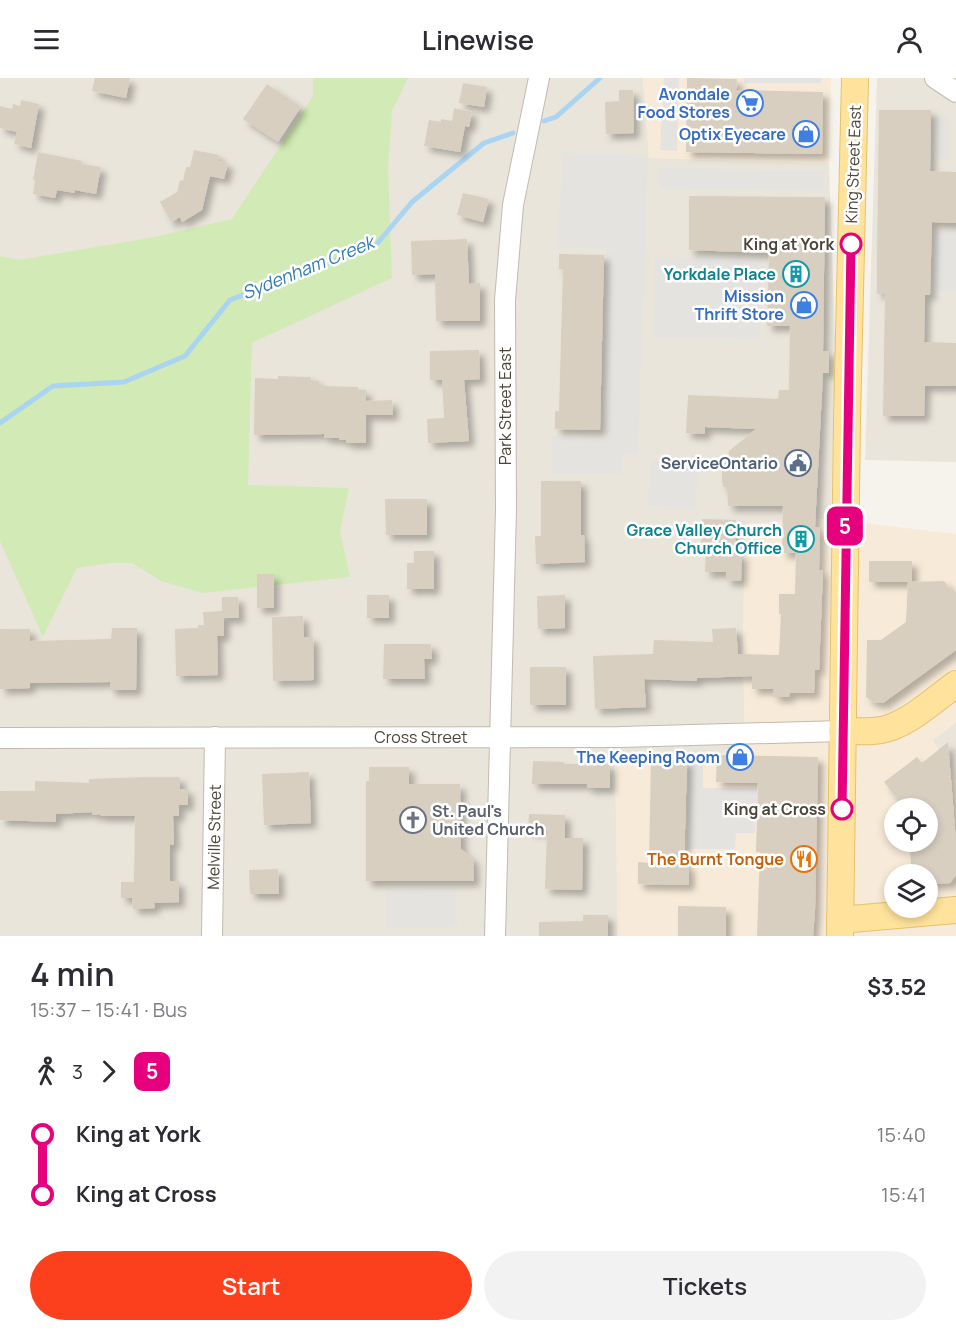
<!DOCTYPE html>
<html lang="en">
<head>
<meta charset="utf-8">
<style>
	body { margin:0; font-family:Manrope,sans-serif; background:#f2f2f3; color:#2b2b33; height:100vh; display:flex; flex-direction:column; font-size:22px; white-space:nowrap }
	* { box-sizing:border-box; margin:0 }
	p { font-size:20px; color:#7c7c81 }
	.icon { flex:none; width:33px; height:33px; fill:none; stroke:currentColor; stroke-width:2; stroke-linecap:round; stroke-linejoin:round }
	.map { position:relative; height:858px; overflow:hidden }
	.details { display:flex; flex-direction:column; background:#fff; flex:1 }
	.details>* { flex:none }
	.badge { padding:0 12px; border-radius:9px; font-size:21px; line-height:39px }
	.fabs { position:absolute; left:884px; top:720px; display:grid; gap:12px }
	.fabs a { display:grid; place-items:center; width:54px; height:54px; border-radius:50%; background:#fff; box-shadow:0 3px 9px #0003; font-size:30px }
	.map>.badge { position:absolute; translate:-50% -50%; box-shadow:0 0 0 3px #fff }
	.legs { display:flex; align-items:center; gap:9px; height:66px; padding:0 30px; font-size:20px }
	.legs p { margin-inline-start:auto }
	.summary { display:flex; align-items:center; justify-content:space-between; height:102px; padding:0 30px }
	h1 { font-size:33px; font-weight:600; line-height:45px }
	.button { display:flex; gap:12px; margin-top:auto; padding:12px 30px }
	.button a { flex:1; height:69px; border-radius:36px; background:#fc3f1d; color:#fff; font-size:24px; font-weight:600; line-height:69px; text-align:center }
	.button a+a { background:#f2f2f3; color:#2b2b33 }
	ul { padding:0 30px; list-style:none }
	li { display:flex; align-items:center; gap:21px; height:60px; font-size:22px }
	li i { display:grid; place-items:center; width:9px; height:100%; margin:0 8px; background:currentColor }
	li i::after { content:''; width:15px; height:15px; margin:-8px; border:4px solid; border-radius:50%; background:#fff }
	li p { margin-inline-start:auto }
	li:first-child i { background:linear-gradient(#0000 50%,currentColor 0) }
	li:last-child i { background:linear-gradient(currentColor 50%,#0000 0) }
	header { display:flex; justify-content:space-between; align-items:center; height:78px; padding:0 30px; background:#fff; font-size:27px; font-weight:600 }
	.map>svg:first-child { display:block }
</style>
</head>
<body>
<header><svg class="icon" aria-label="menu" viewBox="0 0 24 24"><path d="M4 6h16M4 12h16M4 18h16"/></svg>Linewise<svg class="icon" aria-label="person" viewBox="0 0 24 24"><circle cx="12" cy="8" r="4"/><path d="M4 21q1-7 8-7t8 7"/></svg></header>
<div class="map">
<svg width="956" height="858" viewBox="0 0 956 858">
	<defs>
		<filter id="shadow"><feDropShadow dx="5.5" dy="5.5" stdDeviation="3" flood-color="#0004"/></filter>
	</defs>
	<rect width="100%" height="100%" fill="#f6f3ec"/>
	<g fill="#eae5da">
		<polygon points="0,0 643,0 649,80 829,85 835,264 831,441 745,446 743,566 745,674 615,678 618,858 0,858"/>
		<polygon points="877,0 956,0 956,384 865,382"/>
		<polygon points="956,644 956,704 933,662"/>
	</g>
	<g fill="#f7ead8" fill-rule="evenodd">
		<polygon points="643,0 831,0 829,85 649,80"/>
		<path d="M831,441L956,456V644L933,662L956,704V858H618L615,678L745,674L743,566L745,446ZM894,730H927V764H894ZM894,796H927V830H894Z"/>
	</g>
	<polygon fill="#d2eab5" points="313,0 408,0 392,33 388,90 392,200 252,265 248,407 349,410 340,453 350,499 203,515 161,503 132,485 111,485 77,490 43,559 0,463 0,178 19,182 155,159 232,141 313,18"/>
	<g fill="#e5e3e0">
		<polygon points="664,0 679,0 677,73 660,72"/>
		<rect x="744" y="0" width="77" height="5"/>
		<polygon points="936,39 948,39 948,81 937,81"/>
		<polygon points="564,75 648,77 638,377 623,376 622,396 552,396 552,358 606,360 607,171 556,169"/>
		<polygon points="660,90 824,92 824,113 660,111"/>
		<polygon points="956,152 956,213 936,213 936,153"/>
		<polygon points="655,179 761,180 760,261 654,260"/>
		<polygon points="652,380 699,385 695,432 647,428"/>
		<polygon points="688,679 703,679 703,710 757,710 755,755 736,755 735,771 687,771"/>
		<polygon points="456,810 457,849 387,850 387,811"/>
	</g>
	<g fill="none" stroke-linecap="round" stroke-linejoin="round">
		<g stroke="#a9d4f2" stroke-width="5">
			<polyline points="544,43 556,39 600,0"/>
			<polyline points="0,345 53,308 124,304 185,278 230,222 376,167 412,124 484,65 513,55"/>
		</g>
	</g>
	<g fill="#d8cfc1" filter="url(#shadow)">
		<polygon points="95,0 130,0 126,20 92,13"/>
		<polygon points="687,0 737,1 736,12 823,14 822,76 686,74"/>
		<polygon points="463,5 487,9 484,29 459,25"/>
		<polygon points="267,6 301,29 278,64 243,41"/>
		<polygon points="619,12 633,12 634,55 606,56 605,24 619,23"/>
		<polygon points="21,22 39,26 31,70 14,66 17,54 0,50 0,28 12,31 13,26 20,28"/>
		<polygon points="454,30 472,34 469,49 465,48 460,74 424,68 429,42 441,44 441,41 452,43"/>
		<polygon points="879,32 931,32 930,93 956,94 956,145 932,144 930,217 925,217 924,264 956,265 956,308 925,308 924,338 883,338 885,216 877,216 877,180"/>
		<polygon points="194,72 219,77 218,83 228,85 224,101 210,98 202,132 182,144 180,139 171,144 160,124 177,114 180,102 183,103 186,89 190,89"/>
		<polygon points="38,74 82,83 81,86 101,89 96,116 75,112 75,115 57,112 55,120 33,116 35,102 33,102"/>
		<polygon points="463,115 489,121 483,144 457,137"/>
		<polygon points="689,118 825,119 823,273 829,273 829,295 823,295 815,449 820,449 819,492 823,492 819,592 815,592 814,615 790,615 789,619 773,619 774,611 752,611 752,598 697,600 697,603 644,601 646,629 595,631 593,578 653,576 654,562 713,564 712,551 736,550 738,576 779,577 781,536 779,536 779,516 795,516 796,475 782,475 783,428 728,428 727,409 723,409 723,405 722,405 722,388 728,382 729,373 756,351 705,349 705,356 686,355 688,317 778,321 779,312 789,312 790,248 767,248 769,175 689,172"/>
		<polygon points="467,161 469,206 480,205 480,243 436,243 435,196 412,197 411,163"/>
		<polygon points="559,176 604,177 600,352 555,351 555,333 559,333 563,191 559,191"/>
		<polygon points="479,272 480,301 464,302 469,363 428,365 427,341 444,340 442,302 430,302 430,273"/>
		<polygon points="278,298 311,299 311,303 319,303 319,308 358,309 358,312 366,312 366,323 392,322 393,337 366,337 366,365 346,365 346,362 339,362 339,360 324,360 324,356 254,357 255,300 278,301"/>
		<polygon points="541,403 581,403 581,457 584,457 585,484 536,486 535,458 541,458"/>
		<polygon points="385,421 427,421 427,457 386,457"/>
		<polygon points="702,441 736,442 735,476 742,476 741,503 726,502 726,494 705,494 706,469 701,469"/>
		<polygon points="414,473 434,473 434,511 407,511 407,485 414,485"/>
		<rect x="869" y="483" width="43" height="21"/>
		<rect x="257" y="496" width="17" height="34"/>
		<polygon points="944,503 956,519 956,572 883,625 873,624 866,619 867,562 881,562 906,544 908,504"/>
		<rect x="367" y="517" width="22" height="23"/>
		<polygon points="565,517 565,550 538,551 537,518"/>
		<polygon points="222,519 238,519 239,540 224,540 224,558 217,558 218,597 176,598 175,551 198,550 198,547 204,547 203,534 222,533"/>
		<polygon points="303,538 304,559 313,559 314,602 273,603 272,539"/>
		<polygon points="112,550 137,550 136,612 110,612 110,604 30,605 30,610 0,611 0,551 30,551 30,563 111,561"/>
		<polygon points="384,566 431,566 432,581 424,581 425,601 383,601"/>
		<rect x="530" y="589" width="36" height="38"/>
		<polygon points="948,664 956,764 956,797 950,805 927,806 927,796 912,796 909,764 927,764 927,730 904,730 884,704 917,679 922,685"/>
		<polygon points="717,677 818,679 815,832 813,858 757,858 760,774 756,774 758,705 716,704"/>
		<polygon points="651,681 687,682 684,787 689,787 689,807 638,806 638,784 649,785"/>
		<polygon points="533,683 564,684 564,686 610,686 610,710 587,710 587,706 532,706"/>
		<polygon points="369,689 409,689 409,706 460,706 461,771 473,781 474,803 366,803 366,703 369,703"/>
		<polygon points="309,694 311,745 264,747 262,696"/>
		<polygon points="146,699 180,699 180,711 188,711 188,727 179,727 179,738 173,738 174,767 170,766 170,803 179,803 179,824 154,825 155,830 133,831 132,820 121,820 121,804 134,804 135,738 101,738 100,736 92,737 92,734 56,736 56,744 0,742 0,713 35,713 35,703 89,705 89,701"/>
		<polygon points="529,736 565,737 565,760 583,760 582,812 545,811 547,753 528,753"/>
		<polygon points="278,791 279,816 250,816 249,792"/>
		<polygon points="678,828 726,829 726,858 678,858"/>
		<polygon points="583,837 608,837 608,858 539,858 539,844 583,843"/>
	</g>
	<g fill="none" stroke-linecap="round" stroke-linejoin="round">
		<defs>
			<g id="minor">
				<polyline points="935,0 956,14"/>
				<polyline points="0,660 620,659 842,653"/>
				<polyline points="212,858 215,659"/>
				<polyline points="495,858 506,431 505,222 513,127 539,0"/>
			</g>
			<g id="major">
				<path d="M842,653C858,653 874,655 889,650C913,642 935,621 956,606"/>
				<polyline points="840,842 956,832"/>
				<polyline points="840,858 847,342 855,0"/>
			</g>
		</defs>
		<use href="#minor" stroke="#c2bbae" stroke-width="22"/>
		<use href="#major" stroke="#e6c16a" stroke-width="28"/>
		<use href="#minor" stroke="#fff" stroke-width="20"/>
		<use href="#major" stroke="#ffe39c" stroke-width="26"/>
	</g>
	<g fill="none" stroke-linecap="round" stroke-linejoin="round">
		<defs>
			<polyline id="line-1" points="842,731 851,166"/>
		</defs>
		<use href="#line-1" stroke="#fff" stroke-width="14"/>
		<use href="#line-1" stroke="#e6007e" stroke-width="9"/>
	</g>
	<defs>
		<symbol id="supermarket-ring" viewBox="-11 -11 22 22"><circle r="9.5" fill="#fff" stroke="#3f7fe0" stroke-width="1.5"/><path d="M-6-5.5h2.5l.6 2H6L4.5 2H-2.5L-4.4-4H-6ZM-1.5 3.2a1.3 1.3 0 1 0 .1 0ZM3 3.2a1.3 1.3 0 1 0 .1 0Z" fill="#3f7fe0"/></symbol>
		<symbol id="shop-ring" viewBox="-11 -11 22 22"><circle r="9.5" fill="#fff" stroke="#3f7fe0" stroke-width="1.5"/><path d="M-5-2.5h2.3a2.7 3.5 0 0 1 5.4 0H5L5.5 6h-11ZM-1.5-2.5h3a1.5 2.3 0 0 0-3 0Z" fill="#3f7fe0"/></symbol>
		<symbol id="building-ring" viewBox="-11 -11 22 22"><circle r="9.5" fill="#fff" stroke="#0f9aa8" stroke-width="1.5"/><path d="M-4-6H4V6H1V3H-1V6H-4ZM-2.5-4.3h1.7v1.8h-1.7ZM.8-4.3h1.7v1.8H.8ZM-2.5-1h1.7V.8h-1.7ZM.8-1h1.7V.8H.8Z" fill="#0f9aa8"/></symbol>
		<symbol id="civic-ring" viewBox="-11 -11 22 22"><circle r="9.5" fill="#fff" stroke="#5c6f8a" stroke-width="1.5"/><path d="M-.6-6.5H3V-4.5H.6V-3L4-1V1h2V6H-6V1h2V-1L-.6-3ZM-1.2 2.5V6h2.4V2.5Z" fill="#5c6f8a"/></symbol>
		<symbol id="church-ring" viewBox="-11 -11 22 22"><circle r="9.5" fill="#fff" stroke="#6b7280" stroke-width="1.5"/><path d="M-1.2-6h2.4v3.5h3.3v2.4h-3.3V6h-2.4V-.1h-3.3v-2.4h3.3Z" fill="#6b7280"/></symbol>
		<symbol id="restaurant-ring" viewBox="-11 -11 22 22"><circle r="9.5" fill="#fff" stroke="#e8710a" stroke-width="1.5"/><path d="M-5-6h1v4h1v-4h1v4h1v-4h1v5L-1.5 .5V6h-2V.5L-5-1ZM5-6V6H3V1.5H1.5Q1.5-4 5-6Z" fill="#e8710a"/></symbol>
	</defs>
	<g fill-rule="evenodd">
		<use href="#supermarket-ring" x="735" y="10" width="30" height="30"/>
		<use href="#shop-ring" x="791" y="41" width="30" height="30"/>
		<use href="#building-ring" x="781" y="181" width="30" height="30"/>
		<use href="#shop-ring" x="789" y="212" width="30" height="30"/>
		<use href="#civic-ring" x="783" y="370" width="30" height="30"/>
		<use href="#building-ring" x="786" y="446" width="30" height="30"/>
		<use href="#shop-ring" x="725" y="664" width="30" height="30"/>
		<use href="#church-ring" x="398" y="727" width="30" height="30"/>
		<use href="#restaurant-ring" x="789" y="766" width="30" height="30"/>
	</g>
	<g fill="#fff" stroke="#e6007e" stroke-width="3">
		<circle cx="851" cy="166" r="10"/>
		<circle cx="842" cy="731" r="10"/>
	</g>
	<g text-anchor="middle" stroke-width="5" stroke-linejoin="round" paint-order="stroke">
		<g font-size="16" font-weight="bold" fill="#366cbe" stroke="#fff" text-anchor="end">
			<text x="730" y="22">Avondale<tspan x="730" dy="18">Food Stores</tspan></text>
			<text x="786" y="62">Optix Eyecare</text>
			<text x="784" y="224">Mission<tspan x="784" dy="18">Thrift Store</tspan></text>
			<text x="720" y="685">The Keeping Room</text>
		</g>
		<g font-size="16" fill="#4b4439" stroke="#fff">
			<text transform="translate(853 86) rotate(-88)" y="6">King Street East</text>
			<text transform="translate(505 328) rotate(-90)" y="6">Park Street East</text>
			<text x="421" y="665">Cross Street</text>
			<text transform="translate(214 759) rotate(-89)" y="6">Melville Street</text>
		</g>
		<g font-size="16" font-weight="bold" fill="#4b4439" stroke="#fff" text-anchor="end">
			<text x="834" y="172">King at York</text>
			<text x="826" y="737">King at Cross</text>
		</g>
		<g font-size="16" font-weight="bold" fill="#0d838f" stroke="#fff" text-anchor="end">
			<text x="776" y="202">Yorkdale Place</text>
			<text x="782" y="458">Grace Valley Church<tspan x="782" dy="18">Church Office</tspan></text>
		</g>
		<g font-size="16" font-weight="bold" fill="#4e5e75" stroke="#fff" text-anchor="end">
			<text x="778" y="391">ServiceOntario</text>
		</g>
		<g font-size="16" font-weight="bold" fill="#5b616d" stroke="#fff" text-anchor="start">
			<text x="432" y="739">St. Paul's<tspan x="432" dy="18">United Church</tspan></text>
		</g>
		<g font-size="16" font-weight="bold" fill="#c56008" stroke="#fff" text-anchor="end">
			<text x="784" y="787">The Burnt Tongue</text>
		</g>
		<g font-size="18" font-style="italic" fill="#2e7ab2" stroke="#fff">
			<text transform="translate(308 190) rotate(-22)" y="6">Sydenham Creek</text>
		</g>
	</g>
</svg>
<div class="fabs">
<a><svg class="icon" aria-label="locate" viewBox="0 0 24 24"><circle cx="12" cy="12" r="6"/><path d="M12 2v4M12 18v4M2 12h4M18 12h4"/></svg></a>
<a><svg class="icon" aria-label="layers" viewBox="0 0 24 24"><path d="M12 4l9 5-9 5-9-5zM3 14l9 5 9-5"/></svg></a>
</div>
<b class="badge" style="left:845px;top:448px;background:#e6007e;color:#fff">5</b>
</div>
<section class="details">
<div class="summary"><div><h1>4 min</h1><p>15:37 – 15:41 · Bus</p></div><b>$3.52</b></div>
<div class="legs"><svg class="icon" aria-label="walk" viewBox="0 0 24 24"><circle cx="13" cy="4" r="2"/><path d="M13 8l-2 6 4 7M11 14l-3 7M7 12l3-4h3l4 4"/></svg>3<svg class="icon" aria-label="forward" viewBox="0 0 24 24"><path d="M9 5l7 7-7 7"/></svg><b class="badge" style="background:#e6007e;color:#fff">5</b></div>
<ul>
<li><i style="color:#e6007e"></i><b>King at York</b><p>15:40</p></li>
<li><i style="color:#e6007e"></i><b>King at Cross</b><p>15:41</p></li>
</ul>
<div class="button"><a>Start</a><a>Tickets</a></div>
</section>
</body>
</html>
